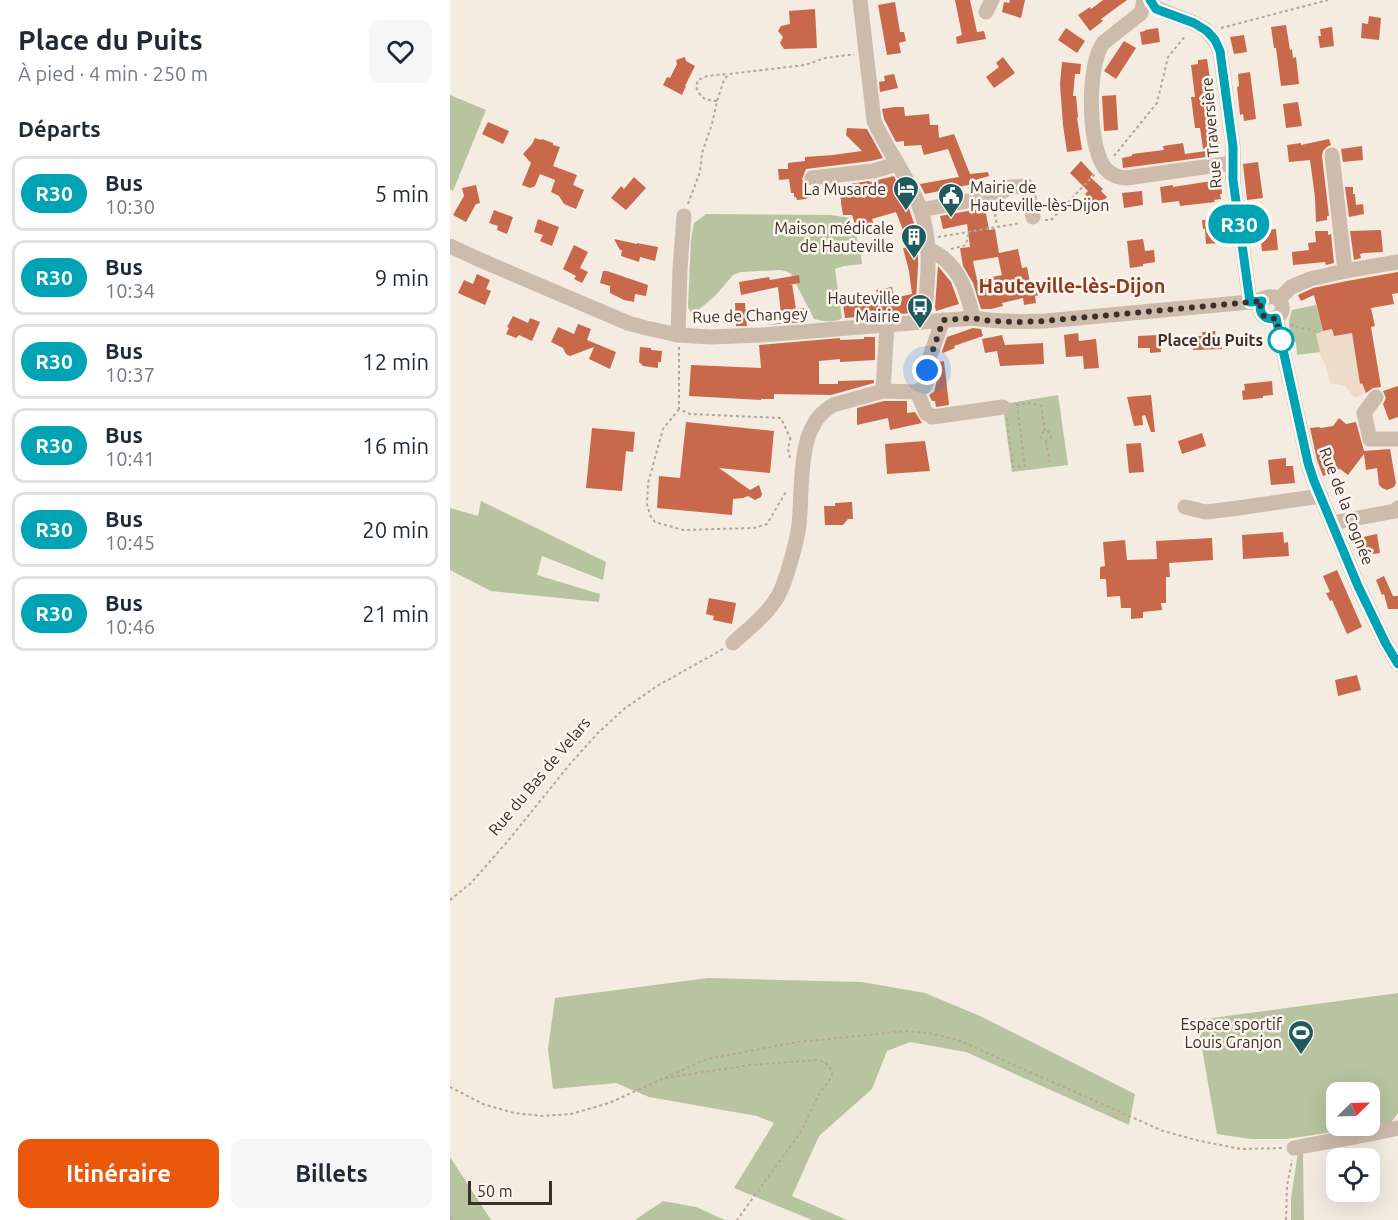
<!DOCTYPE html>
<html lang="fr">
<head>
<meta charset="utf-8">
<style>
	body { margin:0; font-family:Ubuntu,sans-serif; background:#f6f6f7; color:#1f2937; height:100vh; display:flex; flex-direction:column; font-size:22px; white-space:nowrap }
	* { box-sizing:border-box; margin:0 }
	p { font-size:20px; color:#747a83 }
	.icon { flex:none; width:33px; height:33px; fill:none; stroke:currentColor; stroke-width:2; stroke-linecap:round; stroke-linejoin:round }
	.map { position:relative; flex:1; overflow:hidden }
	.side { display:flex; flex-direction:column; background:#fff; width:450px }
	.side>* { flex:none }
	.badge { padding:0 12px; border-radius:20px; font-size:21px; line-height:39px }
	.needle { width:39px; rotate:67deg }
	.buttons { position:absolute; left:876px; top:1082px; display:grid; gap:12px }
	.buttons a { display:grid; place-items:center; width:54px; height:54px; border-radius:12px; background:#fff; box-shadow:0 6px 24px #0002; font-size:30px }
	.scale { position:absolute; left:18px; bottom:15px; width:84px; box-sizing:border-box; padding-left:6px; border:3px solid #3b302b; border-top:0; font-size:16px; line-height:21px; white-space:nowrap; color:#3b302b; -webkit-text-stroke:4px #fbf5ee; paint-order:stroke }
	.you { position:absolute; width:30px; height:30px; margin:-15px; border:4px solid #fff; border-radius:50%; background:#1a73e8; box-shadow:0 0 0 9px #1a73e833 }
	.map>.badge { position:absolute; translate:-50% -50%; box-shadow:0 0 0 3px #fff }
	h2 { padding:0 18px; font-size:22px; line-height:54px }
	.round { display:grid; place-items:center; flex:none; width:63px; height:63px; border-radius:12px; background:#f6f6f7 }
	.head { display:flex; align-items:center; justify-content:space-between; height:102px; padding:0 18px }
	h1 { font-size:28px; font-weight:700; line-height:45px }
	.button { display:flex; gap:12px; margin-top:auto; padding:12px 18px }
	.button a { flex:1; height:69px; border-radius:12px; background:#ea580c; color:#fff; font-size:24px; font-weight:700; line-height:69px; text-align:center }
	.button a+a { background:#f6f6f7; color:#1f2937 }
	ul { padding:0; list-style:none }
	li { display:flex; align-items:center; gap:18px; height:75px; margin:0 12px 9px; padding:0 6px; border:3px solid #e0e1e3; border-radius:12px }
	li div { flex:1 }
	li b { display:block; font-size:22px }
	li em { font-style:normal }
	li .badge { min-width:66px; font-weight:700; text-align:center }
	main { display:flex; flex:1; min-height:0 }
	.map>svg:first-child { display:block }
</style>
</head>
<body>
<main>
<section class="side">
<div class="head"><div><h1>Place du Puits</h1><p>À pied · 4 min · 250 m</p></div><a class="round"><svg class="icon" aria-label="heart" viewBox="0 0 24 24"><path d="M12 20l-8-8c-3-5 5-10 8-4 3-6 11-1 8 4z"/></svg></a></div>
<h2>Départs</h2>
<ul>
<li><span class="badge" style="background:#00a3b4;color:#fff">R30</span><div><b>Bus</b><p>10:30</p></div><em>5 min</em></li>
<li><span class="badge" style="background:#00a3b4;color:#fff">R30</span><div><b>Bus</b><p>10:34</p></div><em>9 min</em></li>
<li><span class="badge" style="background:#00a3b4;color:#fff">R30</span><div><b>Bus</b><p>10:37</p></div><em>12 min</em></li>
<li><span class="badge" style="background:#00a3b4;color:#fff">R30</span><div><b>Bus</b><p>10:41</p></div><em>16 min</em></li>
<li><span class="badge" style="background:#00a3b4;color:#fff">R30</span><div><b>Bus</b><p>10:45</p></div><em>20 min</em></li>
<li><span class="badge" style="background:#00a3b4;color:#fff">R30</span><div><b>Bus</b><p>10:46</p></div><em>21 min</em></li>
</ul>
<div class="button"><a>Itinéraire</a><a>Billets</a></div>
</section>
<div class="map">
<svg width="948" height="1220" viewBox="0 0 948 1220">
	<rect width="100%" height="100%" fill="#f4ebe1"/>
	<g fill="#b8c4a0" fill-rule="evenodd">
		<polygon points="0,95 36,110 3,191 0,189"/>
		<path d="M256,214L381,215L400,218L410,247L412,264L394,266L385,269L392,318C384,324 373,321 364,319L341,274L336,271L329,270L291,272L283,275L265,296L247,311L241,313L238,307L241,240L244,223Z"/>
		<polygon points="866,305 873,331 866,334 871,352 847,355 846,342 840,342 839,320 842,310"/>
		<polygon points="608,395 618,465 562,472 553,407 554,404"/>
		<polygon points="31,501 156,562 153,580 92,556 87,575 150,594 149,602 41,591 0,570 0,508 28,516"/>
		<polygon points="258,978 412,982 475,993 530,1016 685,1094 679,1125 516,1052 460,1042 437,1051 422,1089 369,1136 342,1196 397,1220 362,1220 284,1188 324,1123 307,1116 199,1097 166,1083 103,1089 98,1049 105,998"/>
		<path d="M948,993V1113L940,1124L836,1139H801L767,1134L747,1020ZM886,1092H920V1125H886Z"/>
		<polygon points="848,1152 853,1154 854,1220 841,1220 841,1199"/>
		<polygon points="0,1157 41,1220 0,1220"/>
		<polygon points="213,1201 246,1207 275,1220 185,1220"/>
	</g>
	<polygon fill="#ecdcc8" points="882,329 884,336 902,333 910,383 912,383 916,393 905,398 895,386 880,383 877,369 871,356 866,334"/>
	<g fill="#c8694b" fill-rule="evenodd">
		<polygon points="505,0 520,0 527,32 534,31 536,39 507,44 506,37 512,35"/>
		<polygon points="560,0 575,0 571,18 552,12 554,2 559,3"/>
		<polygon points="653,0 677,0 651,19 653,21 640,31 628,15 640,7 641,9"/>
		<polygon points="445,2 450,32 454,32 456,41 449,43 451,53 437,55 428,5"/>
		<polygon points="365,9 367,48 334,49 330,43 333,37 328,31 331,26 340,24 339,11"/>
		<polygon points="919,16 931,18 929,40 911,38 912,23 918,24"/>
		<polygon points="836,25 840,50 842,49 843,58 846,57 849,84 831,86 826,48 824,48 821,27"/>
		<polygon points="882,27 884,46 870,48 868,36 871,36 870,29"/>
		<polygon points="616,28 635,41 627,53 608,40"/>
		<polygon points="708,28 710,42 692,45 690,32 695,31 695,30"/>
		<polygon points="794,35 797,52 784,54 780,37"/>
		<polygon points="674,41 686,48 666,79 654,71"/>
		<polygon points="235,57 236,61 245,66 235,86 236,86 232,95 213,85 217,77 220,78 227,64 226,60"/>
		<polygon points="553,57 565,73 544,88 536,77 549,67 546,63"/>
		<polygon points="757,59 761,85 755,86 760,116 761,126 767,126 770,147 753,149 750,128 745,128 741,97 745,97 741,65 748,64 748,60"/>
		<polygon points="612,62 631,64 630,74 625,74 623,96 626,96 628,117 627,118 632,150 617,152 613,125 610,84"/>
		<polygon points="800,72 806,119 794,121 793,114 790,115 787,87 789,86 788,74"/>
		<polygon points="444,74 448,88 430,92 429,82 435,81 434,76"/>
		<polygon points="666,95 668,130 654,131 652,96"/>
		<polygon points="848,102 852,126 836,128 833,104"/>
		<polygon points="445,107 454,107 455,116 479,114 480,125 488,125 489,138 504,134 520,174 538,172 539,176 522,181 523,184 475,194 463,171 470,184 509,177 498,149 474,155 471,145 454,146 454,141 446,142 434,119 432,109"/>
		<polygon points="38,122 59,131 53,144 32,134"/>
		<polygon points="397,128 417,129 433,158 421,161 356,169 352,179 354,183 358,187 359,197 356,199 347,200 346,197 344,197 344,193 341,193 339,179 329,180 328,169 338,169 338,163 355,161 355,157 383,155 412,151 396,135"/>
		<polygon points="85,138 91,140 92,139 103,143 103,145 110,147 103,166 127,175 123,185 134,190 126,209 114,204 109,196 101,192 105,180 90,174 85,186 80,188 72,185 81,163 73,154 82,144"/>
		<polygon points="879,139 881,145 877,147 873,151 872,156 879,216 877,216 877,220 866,222 865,197 860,160 839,162 837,145 851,143 851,145"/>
		<polygon points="733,143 735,154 756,151 757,157 673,168 672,158 682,156 682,154 714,150 713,146"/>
		<polygon points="912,146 913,160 893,162 891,149"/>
		<polygon points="631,161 643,174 640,177 653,189 651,191 657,197 648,207 635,194 638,191 620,173"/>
		<polygon points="808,162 813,198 797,200 793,164"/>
		<polygon points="444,176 457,203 465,226 453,230 446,212 422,219 424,225 407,230 402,215 393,215 391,203 391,200 387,186 419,181 420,182"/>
		<polygon points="184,177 196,188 176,210 161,198 171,186 174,189"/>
		<polygon points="762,181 762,183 771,182 772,194 770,194 771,199 764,200 765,202 730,206 729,201 712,203 710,187 723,185 723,187"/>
		<polygon points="26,185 30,203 26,204 16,222 3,215 14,196 12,188"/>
		<polygon points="895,187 903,187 903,194 905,194 906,205 913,204 914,214 899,217"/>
		<polygon points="692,191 693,205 674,208 672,193"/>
		<path d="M535,208L539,230L545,229L549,253L568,249L572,268L577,267L580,282L588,281L590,295L585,296L586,303L574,305L573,298L552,303L553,306L541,309H531L523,283L513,266L510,248L520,247L517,224L493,229L490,216ZM548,257L552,275L527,280L523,261Z"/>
		<polygon points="44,210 63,217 57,234 47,230 48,226 39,223"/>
		<polygon points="88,219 109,227 102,246 90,241 93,235 84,232"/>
		<polygon points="768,219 770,243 756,244 755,229 753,229 752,220"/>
		<polygon points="826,229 828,250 812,251 811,242 814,241 813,230"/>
		<polygon points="931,230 933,252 914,253 910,254 911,258 904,260 900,231"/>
		<polygon points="865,231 878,231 878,235 881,234 884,263 876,265 875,262 843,265 842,252 859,250 858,243 866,242"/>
		<polygon points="164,239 187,244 187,243 208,247 205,261 190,257 189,262 171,256 172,250 170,250"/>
		<polygon points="693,239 695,251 704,250 705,262 693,264 693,266 680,268 677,241"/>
		<polygon points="124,245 138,252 130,268 138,272 132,283 124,279 126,276 113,269"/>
		<polygon points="464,246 465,250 468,250 468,266 466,301 461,308 462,313 395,318 392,297 407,294 408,298 429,298 426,290 442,287 444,298 462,294 459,271 453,248"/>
		<polygon points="488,266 501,282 509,304 486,311 485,307"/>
		<polygon points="153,271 157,271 198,285 196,296 185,294 184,302 174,300 160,293 160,286 150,283"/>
		<polygon points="948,272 948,293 942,294 944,304 921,308 925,326 921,327 931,387 923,388 916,393 912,383 910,384 902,333 884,336 882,329 873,331 864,295 851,301 848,295 863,288 897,281"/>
		<polygon points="27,274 40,280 36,289 41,291 35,305 8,293 14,280 23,284"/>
		<polygon points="349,275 350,283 339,285 342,284 346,309 354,308 355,322 315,325 332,323 328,287 291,295 289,282 319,277 320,280"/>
		<polygon points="285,303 295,303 297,326 286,326"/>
		<polygon points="63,316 78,323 80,318 90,322 82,341 69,335 66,338 56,334 59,328 57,327"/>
		<polygon points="128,324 141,329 137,340 166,352 160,369 139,359 144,347 120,356 116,354 113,348 101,342 108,327 124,334"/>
		<polygon points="523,328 531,329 533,336 504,346 505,348 493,353 492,351 497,337"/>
		<polygon points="765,331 766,338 772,337 772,349 743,350 742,336 753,336 752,332"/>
		<polygon points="628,333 629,341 646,339 649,368 634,369 633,356 616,357 614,335"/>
		<polygon points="552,335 555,345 593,343 594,364 550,366 547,351 535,353 532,339"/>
		<polygon points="709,335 711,352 700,353 700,348 688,348 688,336"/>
		<polygon points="414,337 425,337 425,360 390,362 390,359 369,361 369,384 388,384 388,381 424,380 424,383 381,395 324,394 324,399 311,399 311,400 239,396 241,365 311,368 309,345 390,338 390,340 414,339"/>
		<polygon points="190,347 201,348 201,350 212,351 211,362 208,362 208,368 193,366 189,362"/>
		<polygon points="494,361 499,405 486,407 485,401 482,401 479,395 484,392 486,384 489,362"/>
		<polygon points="822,381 823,395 813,396 813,398 793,400 792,391 795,390 794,384"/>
		<polygon points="948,386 948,417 939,420 933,404 936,398 933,391"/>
		<polygon points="701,395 705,432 701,432 695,415 692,416 693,425 684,426 677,397"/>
		<polygon points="434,401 457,401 457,413 465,412 472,423 440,430 438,418 407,425 407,408"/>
		<polygon points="889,418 896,424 906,422 914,451 940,449 946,483 944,487 937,490 932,488 929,485 927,468 916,470 914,454 898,475 890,469 879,471 876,475 873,476 867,460 860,428 869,427 871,428 883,426"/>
		<polygon points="236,422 324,431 320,473 269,468 300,490 309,485 312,494 311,497 305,500 298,496 293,498 283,499 282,515 207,508 209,476 230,478"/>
		<polygon points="142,428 185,432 183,452 176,451 172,491 136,488"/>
		<polygon points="752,433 756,446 732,454 728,441"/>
		<polygon points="475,441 480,471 437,474 435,444"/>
		<polygon points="691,443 694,472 679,473 676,444"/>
		<polygon points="836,458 836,466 843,466 845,483 821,485 818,460"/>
		<polygon points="402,502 403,519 398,519 393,525 375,525 374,506 385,506 385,503"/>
		<polygon points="833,532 834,543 838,542 839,556 793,559 792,535"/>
		<polygon points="927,534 930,553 916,555 913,537"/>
		<polygon points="762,538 763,560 719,563 720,577 716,577 716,603 711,603 712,610 693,612 693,618 681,619 681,608 671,608 670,596 657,597 656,579 650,579 650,567 655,566 653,542 675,540 677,560 707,559 706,541"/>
		<polygon points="887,570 912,627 897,634 882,600 880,601 876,593 880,592 873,576"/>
		<polygon points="934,576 943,596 948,596 948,609 938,609 934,594 932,595 926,580"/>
		<polygon points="259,598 286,603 282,624 263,620 264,616 256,614"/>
		<polygon points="907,675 911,690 888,696 885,680"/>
	</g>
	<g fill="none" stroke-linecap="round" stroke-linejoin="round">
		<g stroke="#b9a596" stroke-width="2" stroke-dasharray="3 3" stroke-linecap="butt">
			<polyline points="771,28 878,0"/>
			<path d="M267,101C255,100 251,99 246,87L248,80L257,76L277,74"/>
			<polyline points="664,156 707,103 718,57 736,35"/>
			<polyline points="238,204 250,172 252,153 262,124 267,101 274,80 279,74 355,65 375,58 398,55 404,55"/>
			<polyline points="544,208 547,226"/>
			<polyline points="595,220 601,220 645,174"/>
			<polyline points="488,237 571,223"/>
			<polyline points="501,249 516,245 518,235 521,231"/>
			<polyline points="840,325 870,332"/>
			<polyline points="229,347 229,409 240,414 331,418 341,440"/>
			<polyline points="566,405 580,403 591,406 595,431"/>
			<polyline points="229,409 213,429 198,483 197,504 200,515 205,522 233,530 304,528 317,524 337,490"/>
			<polyline points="557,418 563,467 575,466 567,407"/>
			<circle cx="596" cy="436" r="5"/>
			<polyline points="596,442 600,463"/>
			<polyline points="340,458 338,449 340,439"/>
			<polyline points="0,900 21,883 57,842 120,764 148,733 174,709 207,686 273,649"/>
			<path d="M215,1078L300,1065L367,1060C377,1063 381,1065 382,1076L368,1096L350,1133L287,1220"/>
			<polyline points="0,1087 33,1104 64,1113 93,1116 121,1114 159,1103 257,1059 273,1056 347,1042 457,1031 479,1033 508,1040 713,1131 750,1141 791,1149 833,1148"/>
			<polyline points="0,1217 2,1220"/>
			<polyline points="836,1220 837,1186 842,1160"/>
		</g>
		<g stroke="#cdbbac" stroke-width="15">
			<path d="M410,0L424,121C438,152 460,179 471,211C483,247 477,285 474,321"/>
			<path d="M694,0L691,13L653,43C637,66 638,141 653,165C658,174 666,177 676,178L783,163"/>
			<polyline points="700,0 706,8 744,23 757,31 765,41 770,51 783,147 783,180 800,302"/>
			<polyline points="536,12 542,0"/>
			<polyline points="882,155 895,271"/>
			<polyline points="362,178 423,171 447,164"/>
			<polyline points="471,210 544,196 560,187 577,186 583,217"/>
			<path d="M0,246L28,259L178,323L196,328L228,335L260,337L311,335L523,318C547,322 570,322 595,321L800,302C812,301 819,293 829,299"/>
			<path d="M478,249C507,261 517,289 523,318"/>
			<polyline points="829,299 841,287 860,279 895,271 948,262"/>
			<path d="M812,301C801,326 844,323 829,299"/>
			<polyline points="826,318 858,463 864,481 908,586 936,644 948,664"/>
			<polyline points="228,335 230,268 234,216"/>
			<polyline points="433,391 467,392 475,386 477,381 477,370 480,356 493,320"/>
			<polyline points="467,392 476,413 482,417 553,407"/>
			<polyline points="926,397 914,413 920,439 948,439"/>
			<polyline points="735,507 756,512 781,509 871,496"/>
			<polyline points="882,523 945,511 948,508"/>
			<path d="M283,643C298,629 317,615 328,596C336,582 347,541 349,525C352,497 349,448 364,424C368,416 375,410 383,405L433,391L437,325"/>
			<path d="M844,1148C879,1141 914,1136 948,1128"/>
		</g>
	</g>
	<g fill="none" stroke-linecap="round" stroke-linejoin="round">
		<defs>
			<path id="line" d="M700,0L706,9L744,23L757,31L765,40L770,51L783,147V180L800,302L812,301C807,312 814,321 826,318L858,463L864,481L908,586L936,644L948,664"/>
		</defs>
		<use href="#line" stroke="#fff" stroke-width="14"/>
		<use href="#line" stroke="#00a3b4" stroke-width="9"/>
		<path stroke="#3b302b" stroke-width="6" stroke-dasharray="0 10.8" d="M477,370C481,353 488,337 493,320L523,318L540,321L567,322L595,321L812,301C807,312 814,321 826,318L831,340"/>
	</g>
	<defs>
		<symbol id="hotel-pin" viewBox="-11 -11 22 30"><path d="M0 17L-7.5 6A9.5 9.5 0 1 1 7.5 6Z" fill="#1f5a5e" stroke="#fbf5ee"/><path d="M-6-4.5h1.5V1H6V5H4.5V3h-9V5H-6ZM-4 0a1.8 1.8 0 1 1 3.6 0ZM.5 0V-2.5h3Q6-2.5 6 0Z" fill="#fff"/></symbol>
		<symbol id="civic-pin" viewBox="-11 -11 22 30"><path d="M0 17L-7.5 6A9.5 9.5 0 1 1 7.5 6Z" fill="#1f5a5e" stroke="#fbf5ee"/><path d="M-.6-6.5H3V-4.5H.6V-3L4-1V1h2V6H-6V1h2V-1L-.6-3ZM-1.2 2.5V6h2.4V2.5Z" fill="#fff"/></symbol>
		<symbol id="building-pin" viewBox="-11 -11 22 30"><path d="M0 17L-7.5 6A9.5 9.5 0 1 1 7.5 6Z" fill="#1f5a5e" stroke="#fbf5ee"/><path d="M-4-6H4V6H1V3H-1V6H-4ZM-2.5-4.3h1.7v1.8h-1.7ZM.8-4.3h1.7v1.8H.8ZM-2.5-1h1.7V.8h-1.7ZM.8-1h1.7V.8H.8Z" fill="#fff"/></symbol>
		<symbol id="bus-pin" viewBox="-11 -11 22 30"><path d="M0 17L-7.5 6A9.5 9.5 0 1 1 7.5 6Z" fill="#1f5a5e" stroke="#fbf5ee"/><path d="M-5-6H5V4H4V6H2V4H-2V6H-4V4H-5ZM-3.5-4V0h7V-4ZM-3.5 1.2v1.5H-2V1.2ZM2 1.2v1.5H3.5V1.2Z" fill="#fff"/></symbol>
		<symbol id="stadium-pin" viewBox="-11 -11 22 30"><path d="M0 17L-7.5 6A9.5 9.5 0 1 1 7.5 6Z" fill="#1f5a5e" stroke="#fbf5ee"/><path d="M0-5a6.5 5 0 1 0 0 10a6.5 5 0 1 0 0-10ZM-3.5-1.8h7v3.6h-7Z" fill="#fff"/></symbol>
	</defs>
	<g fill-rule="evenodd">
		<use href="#hotel-pin" x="441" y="174" width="30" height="40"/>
		<use href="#civic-pin" x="486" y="181" width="30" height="40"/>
		<use href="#building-pin" x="449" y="222" width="30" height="40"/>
		<use href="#bus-pin" x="455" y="292" width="30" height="40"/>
		<use href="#stadium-pin" x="836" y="1018" width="30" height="40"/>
	</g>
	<circle fill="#fff" stroke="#00a3b4" stroke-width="3" cx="831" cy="340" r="12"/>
	<g text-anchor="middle" stroke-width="5" stroke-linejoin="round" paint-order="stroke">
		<g font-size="16" fill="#3b302b" stroke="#fbf5ee">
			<text transform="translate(761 133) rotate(-95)" y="6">Rue Traversière</text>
			<text transform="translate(300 315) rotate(-2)" y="6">Rue de Changey</text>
			<text transform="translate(897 506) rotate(69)" y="6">Rue de la Cognée</text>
			<text transform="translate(89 776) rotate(-50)" y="6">Rue du Bas de Velars</text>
		</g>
		<g font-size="16" fill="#3b302b" stroke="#fbf5ee" text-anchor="end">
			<text x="520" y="193" text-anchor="start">Mairie de<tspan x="520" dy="18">Hauteville-lès-Dijon</tspan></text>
			<text x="436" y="195">La Musarde</text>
			<text x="444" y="234">Maison médicale<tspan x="444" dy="18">de Hauteville</tspan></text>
			<text x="450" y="304">Hauteville<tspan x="450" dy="18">Mairie</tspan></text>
			<text x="832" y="1030">Espace sportif<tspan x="832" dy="18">Louis Granjon</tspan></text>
		</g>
		<g font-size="16" font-weight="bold" fill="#3b302b" stroke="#fbf5ee" text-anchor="end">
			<text x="813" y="346">Place du Puits</text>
		</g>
		<g font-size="20" font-weight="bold" fill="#8c3b22" stroke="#fbf5ee">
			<text x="622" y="293">Hauteville-lès-Dijon</text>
		</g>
	</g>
</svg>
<div class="buttons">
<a><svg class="needle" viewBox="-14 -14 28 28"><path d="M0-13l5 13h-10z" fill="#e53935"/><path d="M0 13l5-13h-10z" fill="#747a83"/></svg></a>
<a><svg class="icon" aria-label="locate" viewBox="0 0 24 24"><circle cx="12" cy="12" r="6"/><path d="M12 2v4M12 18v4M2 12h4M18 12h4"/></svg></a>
</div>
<div class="scale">50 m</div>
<div class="you" style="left:477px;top:370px"></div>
<b class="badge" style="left:789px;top:224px;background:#00a3b4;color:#fff">R30</b>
</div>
</main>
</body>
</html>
